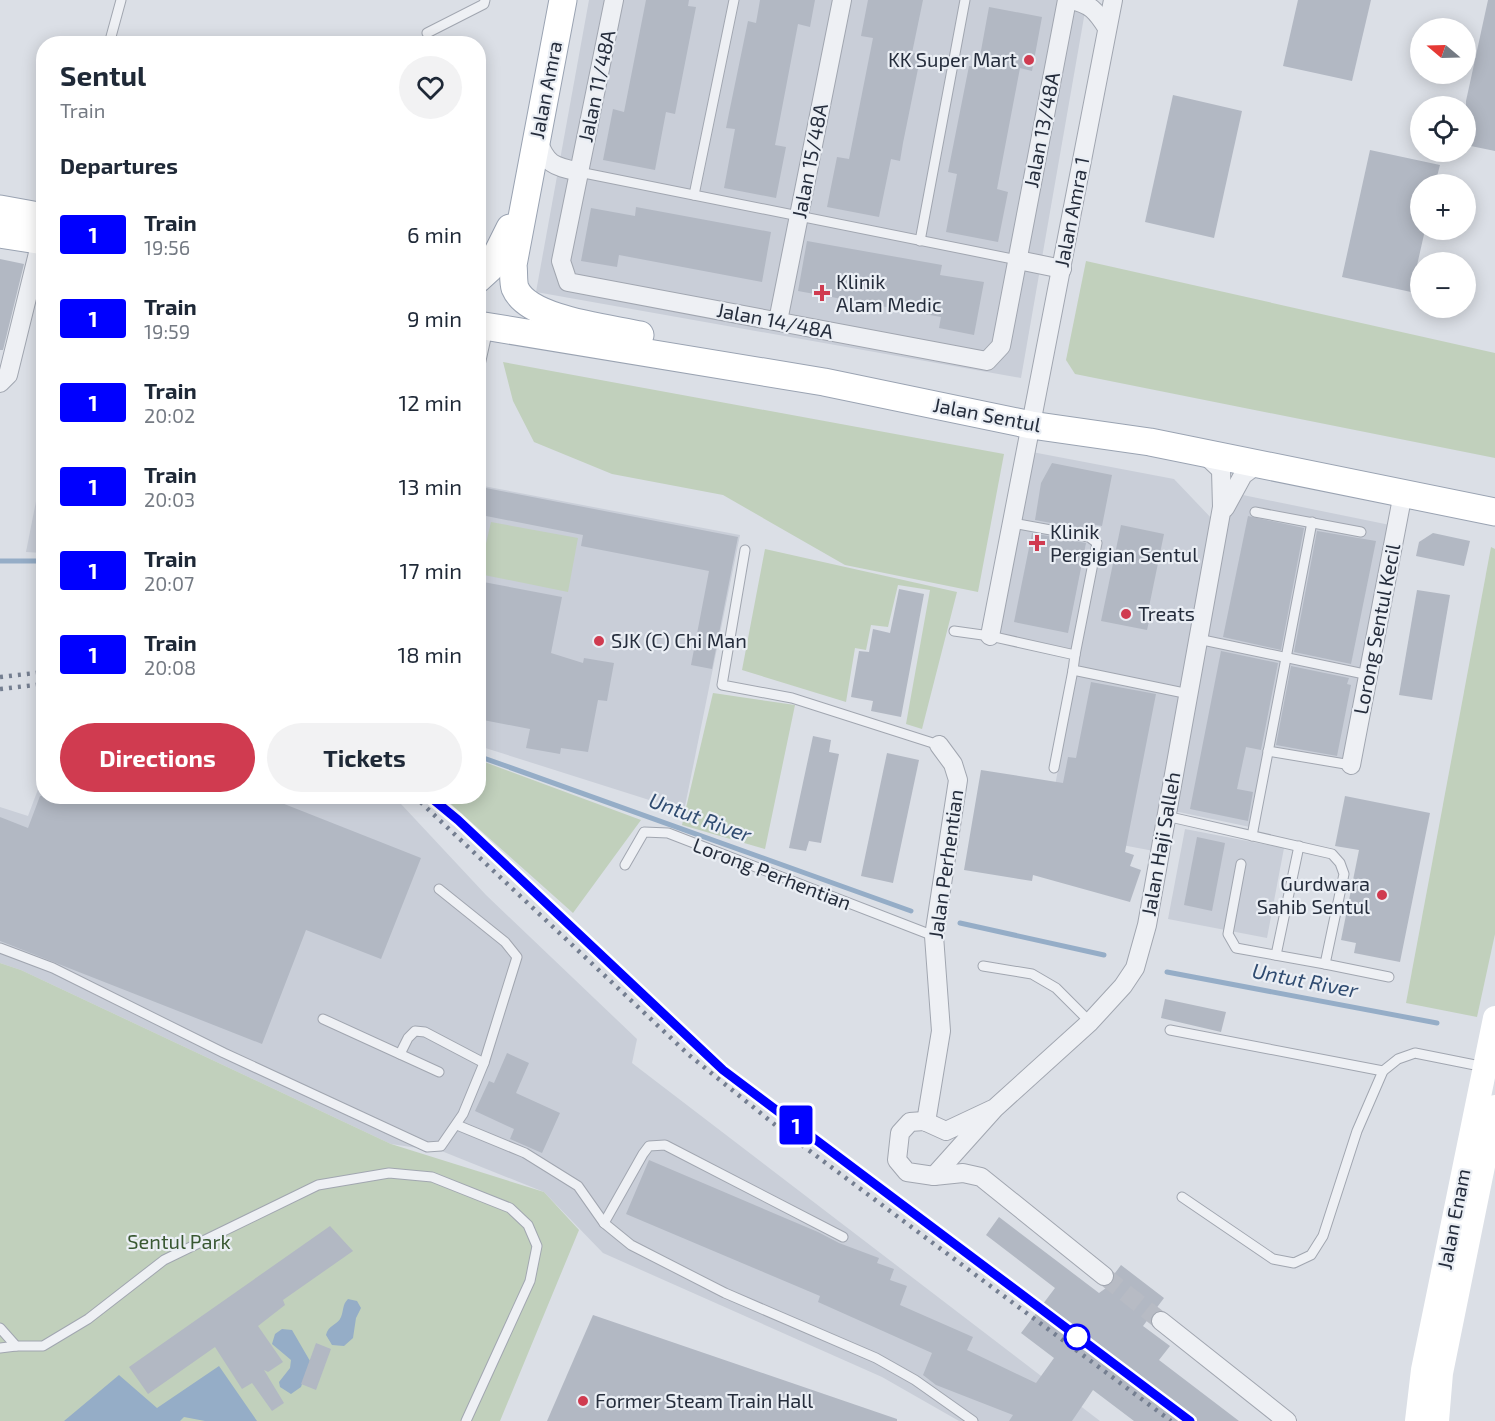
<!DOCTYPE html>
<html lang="en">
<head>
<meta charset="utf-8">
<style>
	body { margin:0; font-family:"Exo 2",sans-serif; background:#f2f2f3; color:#1f2937; height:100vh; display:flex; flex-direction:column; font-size:22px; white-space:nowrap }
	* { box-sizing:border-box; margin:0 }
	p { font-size:20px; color:#747a83 }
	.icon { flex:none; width:33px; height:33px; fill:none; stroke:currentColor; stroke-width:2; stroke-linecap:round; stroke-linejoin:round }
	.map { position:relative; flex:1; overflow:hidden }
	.side { position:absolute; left:36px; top:36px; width:450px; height:768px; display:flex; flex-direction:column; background:#fff; border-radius:24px; box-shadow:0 3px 15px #0003 }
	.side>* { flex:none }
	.badge { padding:0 12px; border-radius:4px; font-size:21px; line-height:39px }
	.needle { width:39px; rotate:289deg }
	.controls { position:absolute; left:1410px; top:18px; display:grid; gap:12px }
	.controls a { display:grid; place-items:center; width:66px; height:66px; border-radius:50%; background:#fff; box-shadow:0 3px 15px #0003; font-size:30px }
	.map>.badge { position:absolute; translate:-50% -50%; box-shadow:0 0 0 3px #fff }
	h2 { padding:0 24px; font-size:22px; line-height:54px }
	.round { display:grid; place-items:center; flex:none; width:63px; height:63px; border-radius:32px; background:#f2f2f3 }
	.overview { display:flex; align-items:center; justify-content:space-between; height:102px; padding:0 24px }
	h1 { font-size:28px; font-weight:700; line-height:45px }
	.action { display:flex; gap:12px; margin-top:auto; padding:12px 24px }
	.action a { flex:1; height:69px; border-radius:36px; background:#d03b50; color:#fff; font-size:24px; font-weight:700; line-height:69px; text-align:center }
	.action a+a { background:#f2f2f3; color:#1f2937 }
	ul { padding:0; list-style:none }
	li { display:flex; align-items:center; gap:18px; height:84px; padding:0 24px }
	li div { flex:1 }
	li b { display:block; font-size:22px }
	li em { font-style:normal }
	li .badge { min-width:66px; font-weight:700; text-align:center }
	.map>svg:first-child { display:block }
</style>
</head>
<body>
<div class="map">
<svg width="1495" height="1421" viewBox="0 0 1495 1421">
	<rect width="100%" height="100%" fill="#dbdfe6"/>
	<g fill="#c9ced8">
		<polygon points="589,0 1087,0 1021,378 536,292"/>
		<polygon points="1032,452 1174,479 1214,521 1154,851 1047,831 1079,652 998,633"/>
		<polygon points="43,466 43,553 26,552"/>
		<polygon points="478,485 740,535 684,811 479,746"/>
		<polygon points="1238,494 1390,525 1346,761 1266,746 1250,827 1174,811 1225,528"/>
		<polygon points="43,776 44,796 391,797 401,804 486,895 637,1039 632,1063 1100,1421 959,1421 882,1377 603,1253 544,1192 444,1152 391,1144 21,970 0,963 0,807 28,816"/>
		<polygon points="1185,829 1284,848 1267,938 1168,919"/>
	</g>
	<g fill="#c1d0bc">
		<polygon points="1086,261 1495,353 1495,458 1075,374 1066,360"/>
		<polygon points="503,362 1004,454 978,592 845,565 723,495 612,474 534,442 513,401"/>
		<polygon points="491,522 578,538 568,592 479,574"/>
		<polygon points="1491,547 1495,549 1495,934 1477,1017 1406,1003"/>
		<polygon points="765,549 957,592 922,729 906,724 930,590 898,585 888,627 871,625 866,650 855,648 846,702 742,670"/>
		<polygon points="713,693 795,705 765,849 682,825"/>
		<polygon points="479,760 641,820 573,913 443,797 478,796"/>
		<polygon points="0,963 21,970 391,1144 544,1192 579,1230 500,1421 0,1421"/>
	</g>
	<g fill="#95adc7">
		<path d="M348,1299L357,1301L361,1308L356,1318L353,1338L344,1346L332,1345L326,1335C328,1325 338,1325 341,1317C344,1310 342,1305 348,1299Z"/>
		<polygon points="282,1329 292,1330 310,1361 301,1387 291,1394 280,1387 279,1382 290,1368 291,1360 272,1344 275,1334"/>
		<polygon points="219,1366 257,1421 205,1421 184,1417 180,1421 64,1421 119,1375 157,1408"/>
	</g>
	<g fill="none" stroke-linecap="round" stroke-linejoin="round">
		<g stroke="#95adc7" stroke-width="5">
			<polyline points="0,561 44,561"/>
			<polyline points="478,756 911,911"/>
			<polyline points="960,923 1104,955"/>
			<polyline points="1167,972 1437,1023"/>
		</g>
	</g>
	<g fill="#b2b8c3">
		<polygon points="646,0 689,0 688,6 696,7 675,114 666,112 655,170 603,160 613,109 624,112"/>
		<polygon points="760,0 815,0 810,27 798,24 775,145 786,147 776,198 724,188 735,129 726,128 729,113 748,21 756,23"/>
		<polygon points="868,0 923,0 912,53 921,54 903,143 900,161 891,159 879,217 827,207 837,157 849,159 873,38 861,36"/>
		<polygon points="1298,0 1371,0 1352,81 1283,66"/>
		<polygon points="1488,0 1495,0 1495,151 1466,145 1466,101"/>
		<polygon points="989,7 1042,17 1032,71 1020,68 997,189 1008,192 998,242 946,232 957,174 948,172 969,66 978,67"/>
		<polygon points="1173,95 1242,111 1214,238 1145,222"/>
		<polygon points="1370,150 1440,165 1435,184 1420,184 1420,230 1425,230 1411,292 1342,277"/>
		<polygon points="636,207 771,232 762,282 619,255 617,267 581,261 591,208 635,216"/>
		<polygon points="807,241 942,265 940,275 984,282 974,335 939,328 941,317 798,291"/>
		<polygon points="0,259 24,264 3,350 0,350"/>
		<polygon points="1052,463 1112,475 1102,526 1090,524 1089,530 1035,520 1041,483"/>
		<polygon points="486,488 738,537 712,669 691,665 709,571 581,546 583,535 481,515"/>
		<polygon points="1248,516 1304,528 1281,650 1223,637"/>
		<polygon points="1121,525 1164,534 1149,607 1152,608 1147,630 1101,621"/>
		<polygon points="1317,531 1376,541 1351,664 1294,652"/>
		<polygon points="1032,533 1086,543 1068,633 1014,622"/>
		<polygon points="1433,533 1470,541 1464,566 1416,556 1419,542"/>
		<polygon points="478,581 562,597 551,653 583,663 584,658 614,663 607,701 598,700 588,752 561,748 560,754 526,748 530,729 478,719"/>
		<polygon points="899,589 924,594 901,717 871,711 873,701 851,697 859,651 869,652 873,629 890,633"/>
		<polygon points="1417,590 1450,595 1432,700 1399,695"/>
		<polygon points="1221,651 1278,663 1261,750 1246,747 1237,789 1253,792 1248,821 1190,809"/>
		<polygon points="1291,666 1349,678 1347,684 1351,685 1337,756 1276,745"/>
		<polygon points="1091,682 1156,694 1125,852 1134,855 1130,866 1141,870 1130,902 1033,875 1032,881 964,870 981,770 1063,783 1068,757 1076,758"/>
		<polygon points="813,736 831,740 829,752 839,754 821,843 809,841 806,851 789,848"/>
		<polygon points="887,753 919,760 893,883 861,876"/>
		<polygon points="40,796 264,796 421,858 381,959 306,930 262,1044 0,941 0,817 28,828"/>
		<polygon points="1345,796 1430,813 1400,962 1354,953 1356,943 1341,940 1359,850 1335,846"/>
		<polygon points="1197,837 1225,843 1212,911 1184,905"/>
		<polygon points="1165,999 1226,1012 1221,1032 1161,1018"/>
		<polygon points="507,1053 529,1063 516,1093 560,1113 542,1153 510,1139 514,1129 475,1111 489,1081 494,1083"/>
		<polygon points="649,1160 818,1232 839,1243 879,1258 877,1263 894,1269 890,1280 907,1286 900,1305 973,1337 967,1350 1036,1383 1054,1358 1021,1333 1055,1288 986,1235 999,1217 1099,1293 1113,1283 1115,1273 1121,1265 1164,1298 1143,1326 1170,1346 1159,1360 1239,1421 1134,1421 1093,1390 1072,1421 1009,1421 1013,1415 936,1385 923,1375 932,1353 818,1302 820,1296 626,1214"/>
		<polygon points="330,1226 353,1251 283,1300 285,1305 258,1326 283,1362 268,1372 264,1370 284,1403 272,1411 252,1383 242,1389 215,1347 148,1394 129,1367"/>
		<polygon points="593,1315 897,1419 897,1421 547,1421"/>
		<polygon points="316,1343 331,1349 316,1390 301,1384"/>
	</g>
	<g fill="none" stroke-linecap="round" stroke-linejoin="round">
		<polyline stroke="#b7bbc4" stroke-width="18" stroke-dasharray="18 9" stroke-linecap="butt" points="1104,1276 1161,1321"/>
		<defs>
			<g id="service">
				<polyline points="427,33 484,4 485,0"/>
				<polyline points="109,44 121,0"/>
				<polyline points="579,172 1018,260"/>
				<polyline points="694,195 734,0"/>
				<polyline points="920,241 965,0"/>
				<polyline points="478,374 488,329"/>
				<polyline points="1255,512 1361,532"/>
				<polyline points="1013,523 1089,537 1097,543 1075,655"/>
				<polyline points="745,550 722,685 792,698 939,745"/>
				<polyline points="954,631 990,636 1075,655 1073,670 1189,694"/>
				<polyline points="1198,639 1369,675"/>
				<polyline points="1268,751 1351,765"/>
				<polyline points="1054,768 1073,670"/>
				<polyline points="1166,816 1332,854 1340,863 1344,874 1325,964 1236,948 1228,934 1241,864"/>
				<polyline points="1252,836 1312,522"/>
				<polyline points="625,865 644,832 668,833 934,936"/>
				<polyline points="0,948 53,968 224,1053 427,1147 441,1146 463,1114 484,1063 517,957 505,942 439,889"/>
				<polyline points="1276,955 1299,846"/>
				<polyline points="1325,964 1389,977"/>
				<polyline points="983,966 1032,974 1056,988 1090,1022"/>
				<polyline points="323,1019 439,1072"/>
				<polyline points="1170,1030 1383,1071"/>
				<polyline points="400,1054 408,1038 415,1031 425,1032 484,1063"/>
				<polyline points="457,1125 525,1153 578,1186 604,1223 631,1245 725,1293 876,1358 915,1380 973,1421"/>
				<polyline points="1182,1197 1273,1259 1294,1263 1311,1255 1323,1236 1357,1131 1383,1071 1398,1059 1415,1053 1485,1067"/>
				<polyline points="604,1223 643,1154 649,1146 665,1145 843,1237"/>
				<polyline points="0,1328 16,1346 43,1346 88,1319 164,1260 318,1185 389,1173 432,1177 510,1208 528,1225 537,1246 530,1281 466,1421"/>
				<polyline points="0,1348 16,1346"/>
			</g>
			<g id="minor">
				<polyline points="614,0 561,261 568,282 987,361 1001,346 1067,0"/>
				<path d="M1070,0C1090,3 1097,12 1107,28"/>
				<path d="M537,139C547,165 553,166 579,172"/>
				<polyline points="1018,260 1062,269"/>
				<polyline points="778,321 842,0"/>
				<polyline points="0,383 8,375 41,241"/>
				<polyline points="1225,508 1243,475 1258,464"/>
				<polyline points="990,636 1113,0"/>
				<polyline points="1351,765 1403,493"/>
				<polyline points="995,1108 946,1131 924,1121 910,1122 900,1133 897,1160 907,1172 934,1176 995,1108 1090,1022 1123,986 1135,968 1147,925 1222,507 1221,470 1203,453"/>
				<polyline points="926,1122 941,1031 934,936 958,780 953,764 939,745"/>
				<polyline points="934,1176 963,1173 981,1177 1104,1276"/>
				<polyline points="1161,1321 1287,1421"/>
			</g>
			<g id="primary">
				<path d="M563,0L513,265C514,272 513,282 515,288C528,320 609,328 640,335"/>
				<polyline points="0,209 44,217"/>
				<polyline points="0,234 44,241"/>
				<polyline points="478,279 490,268 510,228"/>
				<polyline points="478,325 824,382 1031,425 1150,442 1495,512"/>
			</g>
		</defs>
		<use href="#service" stroke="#a1a6b0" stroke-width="11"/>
		<use href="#minor" stroke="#a1a6b0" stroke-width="20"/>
		<use href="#primary" stroke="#9aa3b2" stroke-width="29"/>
		<use href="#service" stroke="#eef0f4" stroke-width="9"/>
		<use href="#minor" stroke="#eef0f4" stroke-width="18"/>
		<g stroke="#fff" stroke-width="24">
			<polyline points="1417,1421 1423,1370 1495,1018"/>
			<polyline points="1437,1421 1441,1373 1495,1107"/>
		</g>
		<use href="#primary" stroke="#fff" stroke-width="27"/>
		<g stroke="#747e90" stroke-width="4.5" stroke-dasharray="3 6" stroke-linecap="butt">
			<polyline points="0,677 44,672"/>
			<polyline points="0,689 44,684"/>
			<polyline points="414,796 689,1055 779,1128 1171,1421"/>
			<polyline points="429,796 457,820 723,1070 1190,1421"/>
		</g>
	</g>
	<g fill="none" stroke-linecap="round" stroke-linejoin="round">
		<defs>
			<polyline id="line" points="429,796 458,820 723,1070 1190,1421"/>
		</defs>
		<use href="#line" stroke="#fff" stroke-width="14"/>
		<use href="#line" stroke="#00f" stroke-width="9"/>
	</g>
	<g fill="#d03b50" stroke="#eaeef4" stroke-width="2">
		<circle cx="1029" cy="60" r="6"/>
		<path d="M819 284h6v6h6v6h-6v6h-6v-6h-6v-6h6z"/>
		<path d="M1034 534h6v6h6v6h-6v6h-6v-6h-6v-6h6z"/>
		<circle cx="1126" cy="614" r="6"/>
		<circle cx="599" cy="641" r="6"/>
		<circle cx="1382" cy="895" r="6"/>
		<circle cx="583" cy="1401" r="6"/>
	</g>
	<circle fill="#fff" stroke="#00f" stroke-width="3" cx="1077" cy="1337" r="12"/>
	<g text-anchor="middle" stroke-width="4.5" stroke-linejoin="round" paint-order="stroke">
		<g font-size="20" fill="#252d3c" stroke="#eaeef4" text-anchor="start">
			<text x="1017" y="67" text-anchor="end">KK Super Mart</text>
			<text x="836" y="289">Klinik<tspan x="836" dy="23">Alam Medic</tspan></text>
			<text x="1050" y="539">Klinik<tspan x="1050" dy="23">Pergigian Sentul</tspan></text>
			<text x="1138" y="621">Treats</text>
			<text x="611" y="648">SJK (C) Chi Man</text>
			<text x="1370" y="891" text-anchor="end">Gurdwara<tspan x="1370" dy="23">Sahib Sentul</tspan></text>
			<text x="595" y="1408">Former Steam Train Hall</text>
		</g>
		<g font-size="20" fill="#252d3c" stroke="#eaeef4">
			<text transform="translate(597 86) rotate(-78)" y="7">Jalan 11/48A</text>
			<text transform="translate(546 90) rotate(-79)" y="7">Jalan Amra</text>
			<text transform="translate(1042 130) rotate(-79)" y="7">Jalan 13/48A</text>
			<text transform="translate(810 161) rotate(-79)" y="7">Jalan 15/48A</text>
			<text transform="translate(1072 212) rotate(-79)" y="7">Jalan Amra 1</text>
			<text transform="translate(775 321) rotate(11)" y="7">Jalan 14/48A</text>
			<text transform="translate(987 415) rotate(11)" y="7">Jalan Sentul</text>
			<text transform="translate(1377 629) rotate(-79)" y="7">Lorong Sentul Kecil</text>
			<text transform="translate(1161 844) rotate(-80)" y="7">Jalan Haji Salleh</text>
			<text transform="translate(946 864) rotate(-82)" y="7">Jalan Perhentian</text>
			<text transform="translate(772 874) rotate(21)" y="7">Lorong Perhentian</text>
			<text transform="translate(1454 1219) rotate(-79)" y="7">Jalan Enam</text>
		</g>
		<g font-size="20" fill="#395832" stroke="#eaeef4">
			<text x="179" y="1249">Sentul Park</text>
		</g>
		<g font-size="21" font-style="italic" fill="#2f4b70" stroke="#eaeef4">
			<text transform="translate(700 818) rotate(20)" y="7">Untut River</text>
			<text transform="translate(1305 981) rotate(11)" y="7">Untut River</text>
		</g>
	</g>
</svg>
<div class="controls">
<a><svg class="needle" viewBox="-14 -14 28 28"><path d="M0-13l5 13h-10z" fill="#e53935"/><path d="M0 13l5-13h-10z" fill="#747a83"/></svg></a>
<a><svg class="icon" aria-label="locate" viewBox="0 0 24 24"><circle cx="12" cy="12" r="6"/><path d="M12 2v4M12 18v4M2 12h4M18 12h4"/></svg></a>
<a>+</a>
<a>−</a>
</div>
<b class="badge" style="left:796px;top:1125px;background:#00f;color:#fff">1</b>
<section class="side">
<div class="overview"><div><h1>Sentul</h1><p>Train</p></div><a class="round"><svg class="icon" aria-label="heart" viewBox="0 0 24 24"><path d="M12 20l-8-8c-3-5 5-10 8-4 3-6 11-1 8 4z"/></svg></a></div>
<h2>Departures</h2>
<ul>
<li><span class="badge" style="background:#00f;color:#fff">1</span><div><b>Train</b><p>19:56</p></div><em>6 min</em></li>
<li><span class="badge" style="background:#00f;color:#fff">1</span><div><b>Train</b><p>19:59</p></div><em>9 min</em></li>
<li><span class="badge" style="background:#00f;color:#fff">1</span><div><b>Train</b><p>20:02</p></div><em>12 min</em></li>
<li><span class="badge" style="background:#00f;color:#fff">1</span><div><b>Train</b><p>20:03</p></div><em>13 min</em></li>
<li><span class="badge" style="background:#00f;color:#fff">1</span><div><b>Train</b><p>20:07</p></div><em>17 min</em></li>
<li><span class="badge" style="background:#00f;color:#fff">1</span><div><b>Train</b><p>20:08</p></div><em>18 min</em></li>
</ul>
<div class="action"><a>Directions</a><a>Tickets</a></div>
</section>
</div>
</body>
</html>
